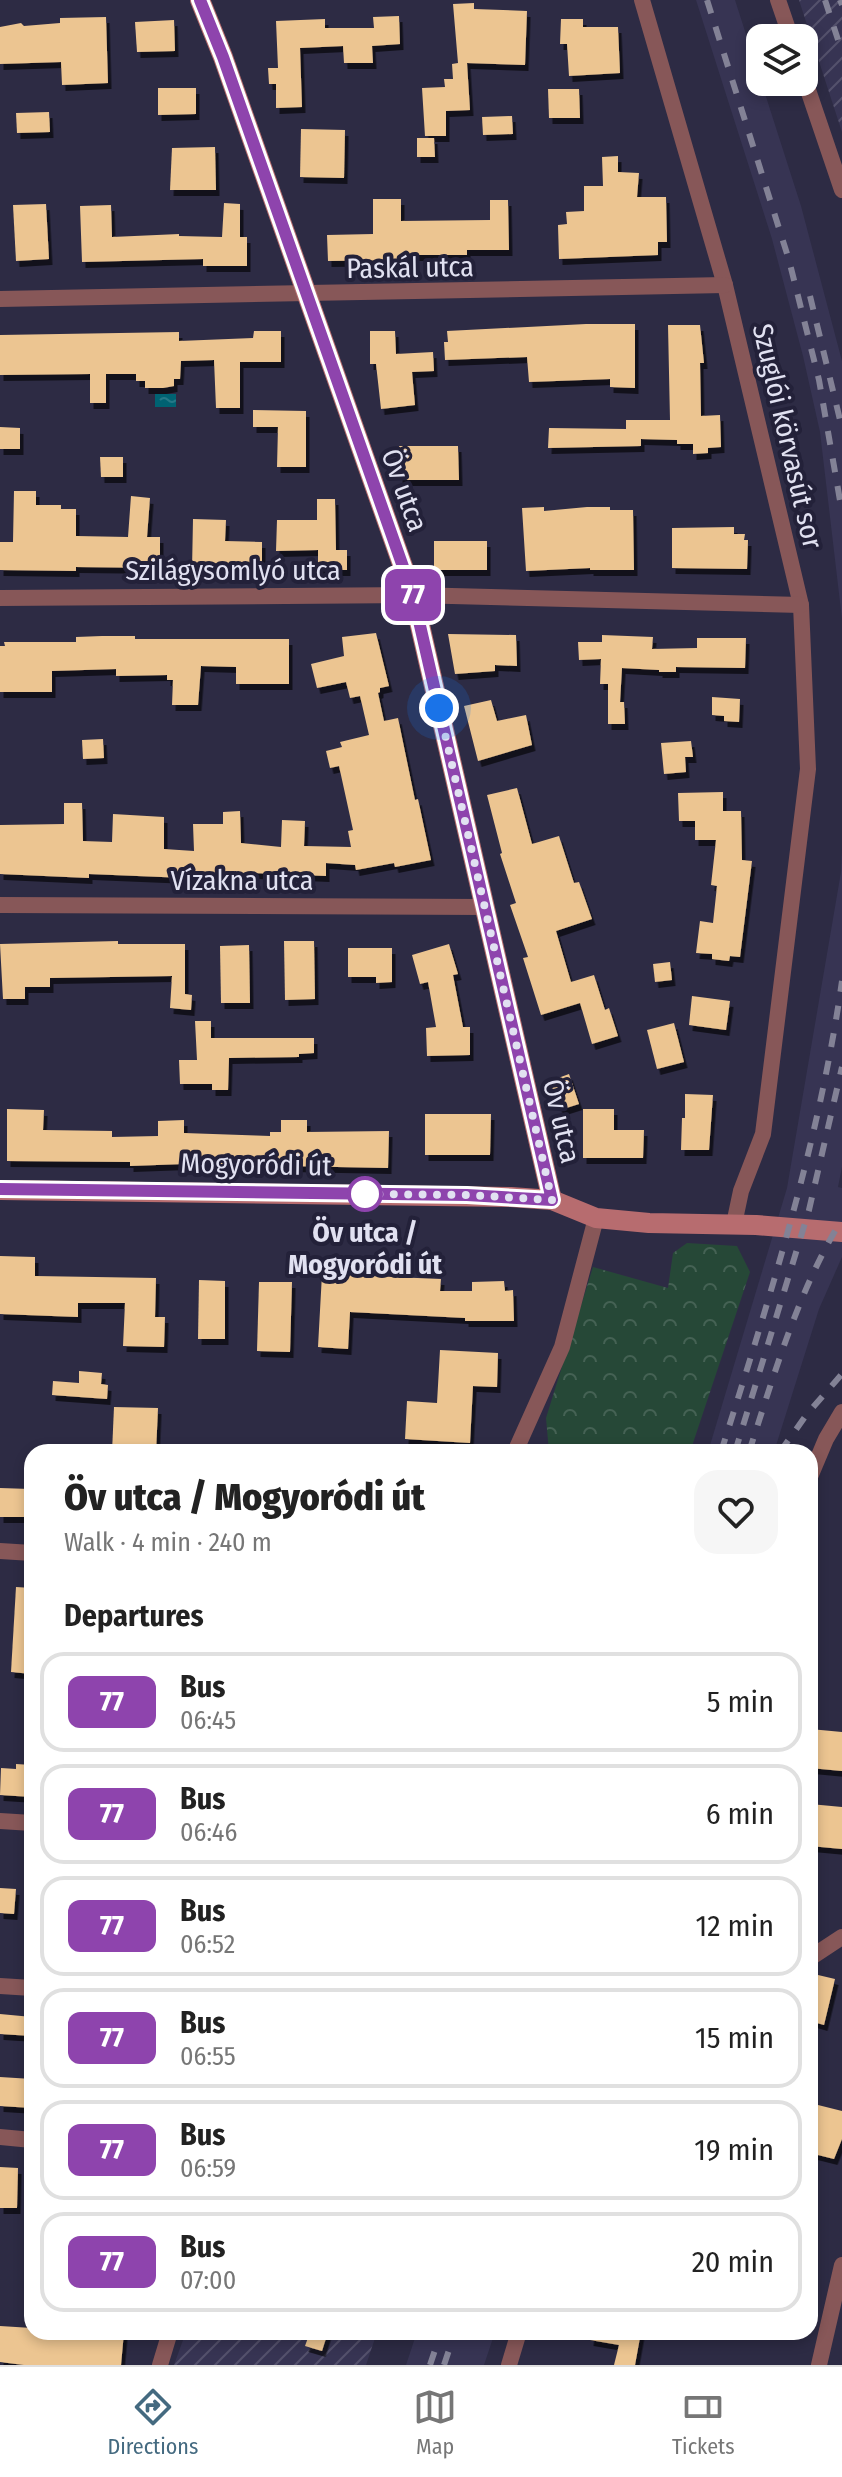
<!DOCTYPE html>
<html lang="en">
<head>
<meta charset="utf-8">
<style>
	body { margin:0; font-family:"Fira Sans Condensed",sans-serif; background:#f6f6f6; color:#222; height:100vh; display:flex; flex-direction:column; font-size:30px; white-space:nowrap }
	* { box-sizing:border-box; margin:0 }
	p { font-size:26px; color:#767676 }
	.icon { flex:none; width:44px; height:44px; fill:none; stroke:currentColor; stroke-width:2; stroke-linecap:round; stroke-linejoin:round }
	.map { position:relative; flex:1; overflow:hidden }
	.side { position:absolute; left:24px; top:1444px; width:794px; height:896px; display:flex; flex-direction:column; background:#fff; border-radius:24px; box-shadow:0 4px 12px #0003 }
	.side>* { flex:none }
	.badge { padding:0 16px; border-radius:12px; font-size:28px; line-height:52px }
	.buttons { position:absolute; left:746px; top:24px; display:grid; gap:16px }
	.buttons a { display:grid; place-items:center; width:72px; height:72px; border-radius:16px; background:#fff; box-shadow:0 4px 12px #0003; font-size:40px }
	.you { position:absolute; width:40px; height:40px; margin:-20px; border:6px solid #fff; border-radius:50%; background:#1a73e8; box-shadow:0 0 0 12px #1a73e833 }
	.map>.badge { position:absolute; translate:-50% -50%; box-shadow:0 0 0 4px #fff }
	h2 { padding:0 40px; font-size:30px; line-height:72px }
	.round { display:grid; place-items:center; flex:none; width:84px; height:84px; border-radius:24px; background:#f6f6f6 }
	.overview { display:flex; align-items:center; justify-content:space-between; height:136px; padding:0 40px }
	h1 { font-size:38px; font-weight:800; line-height:60px }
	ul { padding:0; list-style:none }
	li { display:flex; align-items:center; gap:24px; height:100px; margin:0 16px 12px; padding:0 24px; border:4px solid #e0e0e0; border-radius:24px }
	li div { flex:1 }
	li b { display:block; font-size:30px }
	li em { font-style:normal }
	li .badge { min-width:88px; font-weight:700; text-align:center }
	.dock { display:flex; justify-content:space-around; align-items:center; height:112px; border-top:2px solid #e0e0e0; background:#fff; font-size:22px; color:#767676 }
	.dock a { display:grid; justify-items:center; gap:4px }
	.dock .current { color:#446a80 }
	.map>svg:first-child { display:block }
</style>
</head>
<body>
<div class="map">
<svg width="842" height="2365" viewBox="0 0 842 2365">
	<defs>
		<pattern id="industrial-furrows" width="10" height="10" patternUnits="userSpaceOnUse" patternTransform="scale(2)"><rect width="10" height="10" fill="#373453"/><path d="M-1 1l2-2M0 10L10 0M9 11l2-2" fill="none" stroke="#54516c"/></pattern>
		<pattern id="forest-crowns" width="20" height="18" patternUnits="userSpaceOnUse" patternTransform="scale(2)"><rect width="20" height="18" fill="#264837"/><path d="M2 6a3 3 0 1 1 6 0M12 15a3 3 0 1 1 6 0" fill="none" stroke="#456254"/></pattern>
		<pattern id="water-ripples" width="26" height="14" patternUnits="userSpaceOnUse" patternTransform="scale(2)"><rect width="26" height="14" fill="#006272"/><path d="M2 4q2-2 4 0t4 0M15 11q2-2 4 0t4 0" fill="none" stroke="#257887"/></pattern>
		<filter id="shadow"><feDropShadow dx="3.5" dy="6" stdDeviation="0" flood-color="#0009"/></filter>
	</defs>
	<rect width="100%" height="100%" fill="#2d2b44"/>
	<g fill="#373453">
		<polygon points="696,0 735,0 801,206 842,361 842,619 820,432 803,356 772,239"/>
		<polygon points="842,849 842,1167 838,1187 842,1188 842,1257 819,1309 774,1452 708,1452 787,1188 841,872"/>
		<polygon points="417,2332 495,2332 484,2365 406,2365"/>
	</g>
	<g fill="url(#industrial-furrows)">
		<polygon points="799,0 842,0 842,132"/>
		<polygon points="186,2332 377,2332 366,2365 174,2365"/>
	</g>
	<polygon fill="url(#forest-crowns)" points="687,1243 737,1246 750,1272 690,1452 549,1452 546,1418 593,1267 668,1288 673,1253"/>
	<rect fill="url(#water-ripples)" x="155" y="394" width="21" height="13"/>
	<g fill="#ecc591" filter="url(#shadow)">
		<polygon points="474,3 474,9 527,11 525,65 467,63 470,110 446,111 446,136 425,136 422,88 445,87 444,79 453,79 452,64 458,63 453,4"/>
		<polygon points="399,16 400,44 372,46 373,63 344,63 343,46 300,48 302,107 276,108 276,84 269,84 268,68 278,68 276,21 325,19 325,28 374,28 373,17"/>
		<polygon points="106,17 108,83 62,85 61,62 0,64 0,27 21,23 24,26 60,23 60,18"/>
		<polygon points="561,19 583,19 583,27 618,27 620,73 569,76 567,44 560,44"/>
		<polygon points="174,20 175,51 137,52 135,22"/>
		<polygon points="158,88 196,88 196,114 158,115"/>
		<polygon points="548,89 579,89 580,118 549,118"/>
		<polygon points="49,112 50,132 17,133 16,113"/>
		<polygon points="512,116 513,134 483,135 482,117"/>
		<polygon points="301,129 345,130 344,178 300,177"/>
		<polygon points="417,138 434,138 435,157 417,157"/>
		<polygon points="215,147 216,190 170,190 172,148"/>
		<polygon points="618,156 618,172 639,173 637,197 666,197 667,242 658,242 658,255 559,259 558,225 567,224 566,212 584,211 584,186 603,186 602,157"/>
		<polygon points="373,199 401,199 401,221 490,220 490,200 508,200 509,250 467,250 467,255 401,255 401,260 328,261 327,235 373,234"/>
		<polygon points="224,203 240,204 240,237 247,237 247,266 203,266 203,259 82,262 80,206 111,205 112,237 179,234 179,236 222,237"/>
		<polygon points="46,204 49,259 16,261 13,205"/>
		<polygon points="586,324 635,324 635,388 610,387 610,379 529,382 527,357 445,360 444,342 448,342 447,331"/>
		<polygon points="668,325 700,325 704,363 700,363 701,416 720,415 721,447 708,448 708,453 693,454 693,444 677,444 677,440 641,439 641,446 548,448 549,428 626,429 626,420 670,420"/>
		<polygon points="254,331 281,331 281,362 240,362 240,408 216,408 214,360 181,361 180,379 174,379 174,386 163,388 145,388 145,381 136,381 136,374 106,374 106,403 90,403 90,374 0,375 0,335 179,332 179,341 253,338"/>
		<polygon points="370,331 395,331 396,354 433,352 434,371 412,372 415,405 381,409 376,364 370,364"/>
		<polygon points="253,410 306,411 306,467 277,467 278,427 253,427"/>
		<polygon points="0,427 20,428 20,449 0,449"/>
		<polygon points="399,446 458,446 459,480 399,480"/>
		<polygon points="100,457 123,457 123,477 101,477"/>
		<polygon points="14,491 36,491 36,505 61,505 61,509 76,509 76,536 128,537 131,496 150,498 147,537 160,537 160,568 76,567 76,571 0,570 0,542 13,542"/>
		<polygon points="317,499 335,499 336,550 347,550 347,570 318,570 318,550 276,551 277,520 317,520"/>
		<polygon points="544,507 544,511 587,507 610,507 610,510 633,510 634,570 590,570 590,568 526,571 522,508"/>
		<polygon points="193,519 226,520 225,541 262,542 262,572 192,570"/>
		<polygon points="734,527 734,534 745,534 744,540 748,540 747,569 672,568 672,528"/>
		<rect x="434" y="541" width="53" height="29"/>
		<polygon points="376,633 389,686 380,688 380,692 378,693 384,721 398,718 415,800 418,799 431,860 395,867 394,863 356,870 355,865 326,863 326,876 253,873 253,877 186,878 89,874 89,878 0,874 0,825 64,824 64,803 82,803 83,841 112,842 113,814 164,817 164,849 194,851 193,824 223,824 223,812 240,811 241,843 281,847 282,820 305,821 304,846 351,847 348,831 353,830 339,766 330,768 326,751 342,747 340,742 369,735 360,696 350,698 346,682 317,688 311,664 344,656 342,637"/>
		<polygon points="448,634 516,635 517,666 495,665 495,671 455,674"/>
		<polygon points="602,635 653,637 652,649 697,648 697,638 746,638 745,668 676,667 676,672 659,672 659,670 622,668 620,702 624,702 625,724 608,724 608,684 600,684 601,659 579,660 578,642 602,642"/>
		<polygon points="102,636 135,636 135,639 289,639 289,684 236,684 236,667 201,666 198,705 172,705 173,680 167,680 167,675 116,676 116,669 52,671 52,692 0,692 0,646 5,646 4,642 76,642 76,637"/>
		<polygon points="712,697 740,699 739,722 724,721 724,716 712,715"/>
		<polygon points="491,700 497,721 526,715 532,745 478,761 464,706"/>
		<polygon points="103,739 104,758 83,759 82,740"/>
		<polygon points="691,741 693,757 685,757 686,772 664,774 661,743"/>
		<polygon points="517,788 532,844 559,836 574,883 579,882 592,919 556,931 571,982 594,975 605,1010 609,1008 618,1036 592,1044 580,1003 541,1015 523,958 528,957 510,905 516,903 500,854 502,853 487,795"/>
		<polygon points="723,792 723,811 741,811 742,860 752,861 740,957 730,956 729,961 712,959 712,954 696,953 700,921 713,923 717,886 711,885 716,840 695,840 695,821 679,821 678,793"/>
		<polygon points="118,941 118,944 185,944 185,994 192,995 191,1010 170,1008 172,976 50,978 50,987 25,987 25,999 3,999 0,944"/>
		<polygon points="284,941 314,941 315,999 285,1000"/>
		<polygon points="449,944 458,974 453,975 463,1027 470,1027 470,1055 427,1056 426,1028 436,1027 428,982 420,984 412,955"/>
		<polygon points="249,945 250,1003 221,1003 220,946"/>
		<polygon points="348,948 392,948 392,982 376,983 376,977 348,977"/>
		<polygon points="670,962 672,980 655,982 653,964"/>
		<polygon points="692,996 730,1001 726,1030 689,1025"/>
		<polygon points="195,1021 211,1021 211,1038 314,1038 314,1053 299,1054 299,1057 229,1058 228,1090 212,1090 212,1084 180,1084 179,1060 197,1060"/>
		<polygon points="674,1023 684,1062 657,1069 647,1030"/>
		<polygon points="569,1074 579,1104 560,1110 550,1081"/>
		<polygon points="685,1094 713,1095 709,1150 681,1150 682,1118 685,1118"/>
		<polygon points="7,1109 44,1110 43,1130 112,1131 112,1137 158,1136 158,1121 184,1120 184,1133 270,1136 270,1132 281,1132 281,1120 307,1120 307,1132 389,1131 388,1168 184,1164 130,1166 130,1162 7,1161"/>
		<polygon points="583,1109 614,1109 614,1130 644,1130 643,1158 583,1158"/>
		<polygon points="425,1114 491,1114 490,1155 425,1155"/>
		<polygon points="0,1256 35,1257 35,1276 156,1278 155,1317 165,1317 164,1347 123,1346 125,1303 78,1303 78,1317 0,1314"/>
		<polygon points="322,1274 441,1279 440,1291 472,1291 472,1282 504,1281 505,1291 513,1290 514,1321 465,1321 465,1318 350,1312 348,1349 318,1347"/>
		<polygon points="199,1280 225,1281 225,1339 198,1339"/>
		<polygon points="259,1282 292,1282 290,1352 257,1351"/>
		<polygon points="440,1350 498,1353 497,1387 473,1386 470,1443 405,1439 407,1401 437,1403"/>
		<polygon points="79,1371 102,1373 101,1384 108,1385 107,1399 52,1395 53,1381 79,1383"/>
		<polygon points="114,1407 158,1408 156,1452 112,1452"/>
		<polygon points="0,1488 30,1489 29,1517 0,1517"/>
		<polygon points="16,1587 32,1588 32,1674 11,1672"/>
		<polygon points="810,1729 842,1732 842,1771 810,1768"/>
		<polygon points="16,1764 32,1765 32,1797 0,1795 1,1768 16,1769"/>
		<polygon points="810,1804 842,1807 842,1849 810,1846"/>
		<polygon points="0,1888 16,1889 14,1914 0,1913"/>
		<polygon points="818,1975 835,1979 824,2025 810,2021 810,1985 816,1986"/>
		<polygon points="0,2014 32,2017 32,2036 0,2034"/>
		<polygon points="0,2077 32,2079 32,2108 0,2106"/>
		<polygon points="810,2103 842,2111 842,2139 834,2159 810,2153"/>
		<polygon points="0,2167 18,2168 17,2208 0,2208"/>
		<polygon points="0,2326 32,2328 32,2332 124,2332 121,2365 24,2365 0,2362"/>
		<polygon points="310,2332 328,2332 322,2351 305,2346"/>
		<polygon points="591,2332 641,2332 635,2365 614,2365 619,2345 590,2340"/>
	</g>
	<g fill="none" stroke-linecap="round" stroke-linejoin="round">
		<g stroke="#875758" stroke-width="16">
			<polyline points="642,0 725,285 801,605 808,769 763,1134 741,1191 734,1224"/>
			<polyline points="778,0 791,38"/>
			<polyline points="804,78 842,190"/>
			<polyline points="0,299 725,285"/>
			<polyline points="0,598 413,595 801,605"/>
			<polyline points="0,905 484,907"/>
			<polyline points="515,1452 562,1347 596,1218"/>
			<polyline points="810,1477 826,1439 842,1412"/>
			<polyline points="0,1551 32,1553"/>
			<polyline points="0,1821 32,1823"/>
			<polyline points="810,1958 842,1937"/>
			<polyline points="0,1986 32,1988"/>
			<polyline points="0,2137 32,2140"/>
			<polyline points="160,2365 170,2332"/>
			<polyline points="509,2365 519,2332"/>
			<polyline points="819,2365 842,2265"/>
		</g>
		<g stroke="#b76c6f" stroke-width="20">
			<polyline points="200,0 223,57 413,595 552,1200"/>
			<polyline points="0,1190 511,1197 552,1200 596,1218 649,1223 756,1225 842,1232"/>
		</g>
		<g stroke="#838296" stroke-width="6" stroke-dasharray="14 14" stroke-linecap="butt">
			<polyline points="707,0 789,260 819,380 842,512"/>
			<polyline points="825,0 842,52"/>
			<polyline points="840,0 842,5"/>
			<polyline points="810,296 842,428"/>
			<path d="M721,1452C770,1297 819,1143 842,981"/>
			<polyline points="735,1452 809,1210 842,1067"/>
			<path d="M749,1452C775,1372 798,1291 842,1219"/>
			<polyline points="780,1452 807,1414 842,1374"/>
			<polyline points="430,2365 441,2332"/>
			<polyline points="444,2365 455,2332"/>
		</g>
	</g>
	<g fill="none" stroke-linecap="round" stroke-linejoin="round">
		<defs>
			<polyline id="line" points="0,1189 467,1195 552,1200 413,595 223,57 200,0"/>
		</defs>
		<use href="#line" stroke="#fff" stroke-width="18"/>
		<use href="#line" stroke="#8e44ad" stroke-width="12"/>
		<polyline stroke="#e1e1f1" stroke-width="8" stroke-dasharray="0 14.4" points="365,1194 467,1195 552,1200 439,708"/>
	</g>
	<circle fill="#fff" stroke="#8e44ad" stroke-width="4" cx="365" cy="1194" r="16"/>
	<g text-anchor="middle" stroke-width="8" stroke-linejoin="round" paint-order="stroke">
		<g font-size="28" fill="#e1e1f1" stroke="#232139">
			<text transform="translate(410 267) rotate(-1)" y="10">Paskál utca</text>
			<text transform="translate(788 436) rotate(77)" y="10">Szuglói körvasút sor</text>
			<text transform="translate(405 490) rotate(70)" y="10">Öv utca</text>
			<text x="233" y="580">Szilágysomlyó utca</text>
			<text x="242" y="890">Vízakna utca</text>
			<text transform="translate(562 1121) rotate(77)" y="10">Öv utca</text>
			<text transform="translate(256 1164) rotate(1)" y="10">Mogyoródi út</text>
		</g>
		<g font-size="28" font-weight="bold" fill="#e1e1f1" stroke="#232139">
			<text x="365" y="1242">Öv utca /<tspan x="365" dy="32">Mogyoródi út</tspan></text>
		</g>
	</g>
</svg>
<div class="buttons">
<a><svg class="icon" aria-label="layers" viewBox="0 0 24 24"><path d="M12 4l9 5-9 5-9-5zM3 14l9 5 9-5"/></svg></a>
</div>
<div class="you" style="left:439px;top:708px"></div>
<b class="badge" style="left:413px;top:595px;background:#8e44ad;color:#fff">77</b>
<section class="side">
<div class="overview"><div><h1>Öv utca / Mogyoródi út</h1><p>Walk · 4 min · 240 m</p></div><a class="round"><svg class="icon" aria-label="heart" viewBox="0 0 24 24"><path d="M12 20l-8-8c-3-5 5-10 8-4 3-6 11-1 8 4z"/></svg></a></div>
<h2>Departures</h2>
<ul>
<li><span class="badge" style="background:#8e44ad;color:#fff">77</span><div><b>Bus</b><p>06:45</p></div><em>5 min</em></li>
<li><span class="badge" style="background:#8e44ad;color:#fff">77</span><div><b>Bus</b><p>06:46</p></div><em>6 min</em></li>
<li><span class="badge" style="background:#8e44ad;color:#fff">77</span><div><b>Bus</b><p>06:52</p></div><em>12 min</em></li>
<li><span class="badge" style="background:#8e44ad;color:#fff">77</span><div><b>Bus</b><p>06:55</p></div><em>15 min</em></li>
<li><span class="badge" style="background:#8e44ad;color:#fff">77</span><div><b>Bus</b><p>06:59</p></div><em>19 min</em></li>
<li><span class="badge" style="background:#8e44ad;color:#fff">77</span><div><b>Bus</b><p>07:00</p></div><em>20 min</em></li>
</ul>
</section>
</div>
<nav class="dock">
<a class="current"><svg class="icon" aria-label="directions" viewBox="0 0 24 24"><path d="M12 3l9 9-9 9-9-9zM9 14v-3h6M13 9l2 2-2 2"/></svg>Directions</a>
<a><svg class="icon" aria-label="map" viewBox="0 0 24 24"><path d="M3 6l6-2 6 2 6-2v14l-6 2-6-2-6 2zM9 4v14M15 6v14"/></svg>Map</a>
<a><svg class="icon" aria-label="tickets" viewBox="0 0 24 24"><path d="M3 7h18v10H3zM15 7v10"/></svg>Tickets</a>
</nav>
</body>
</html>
